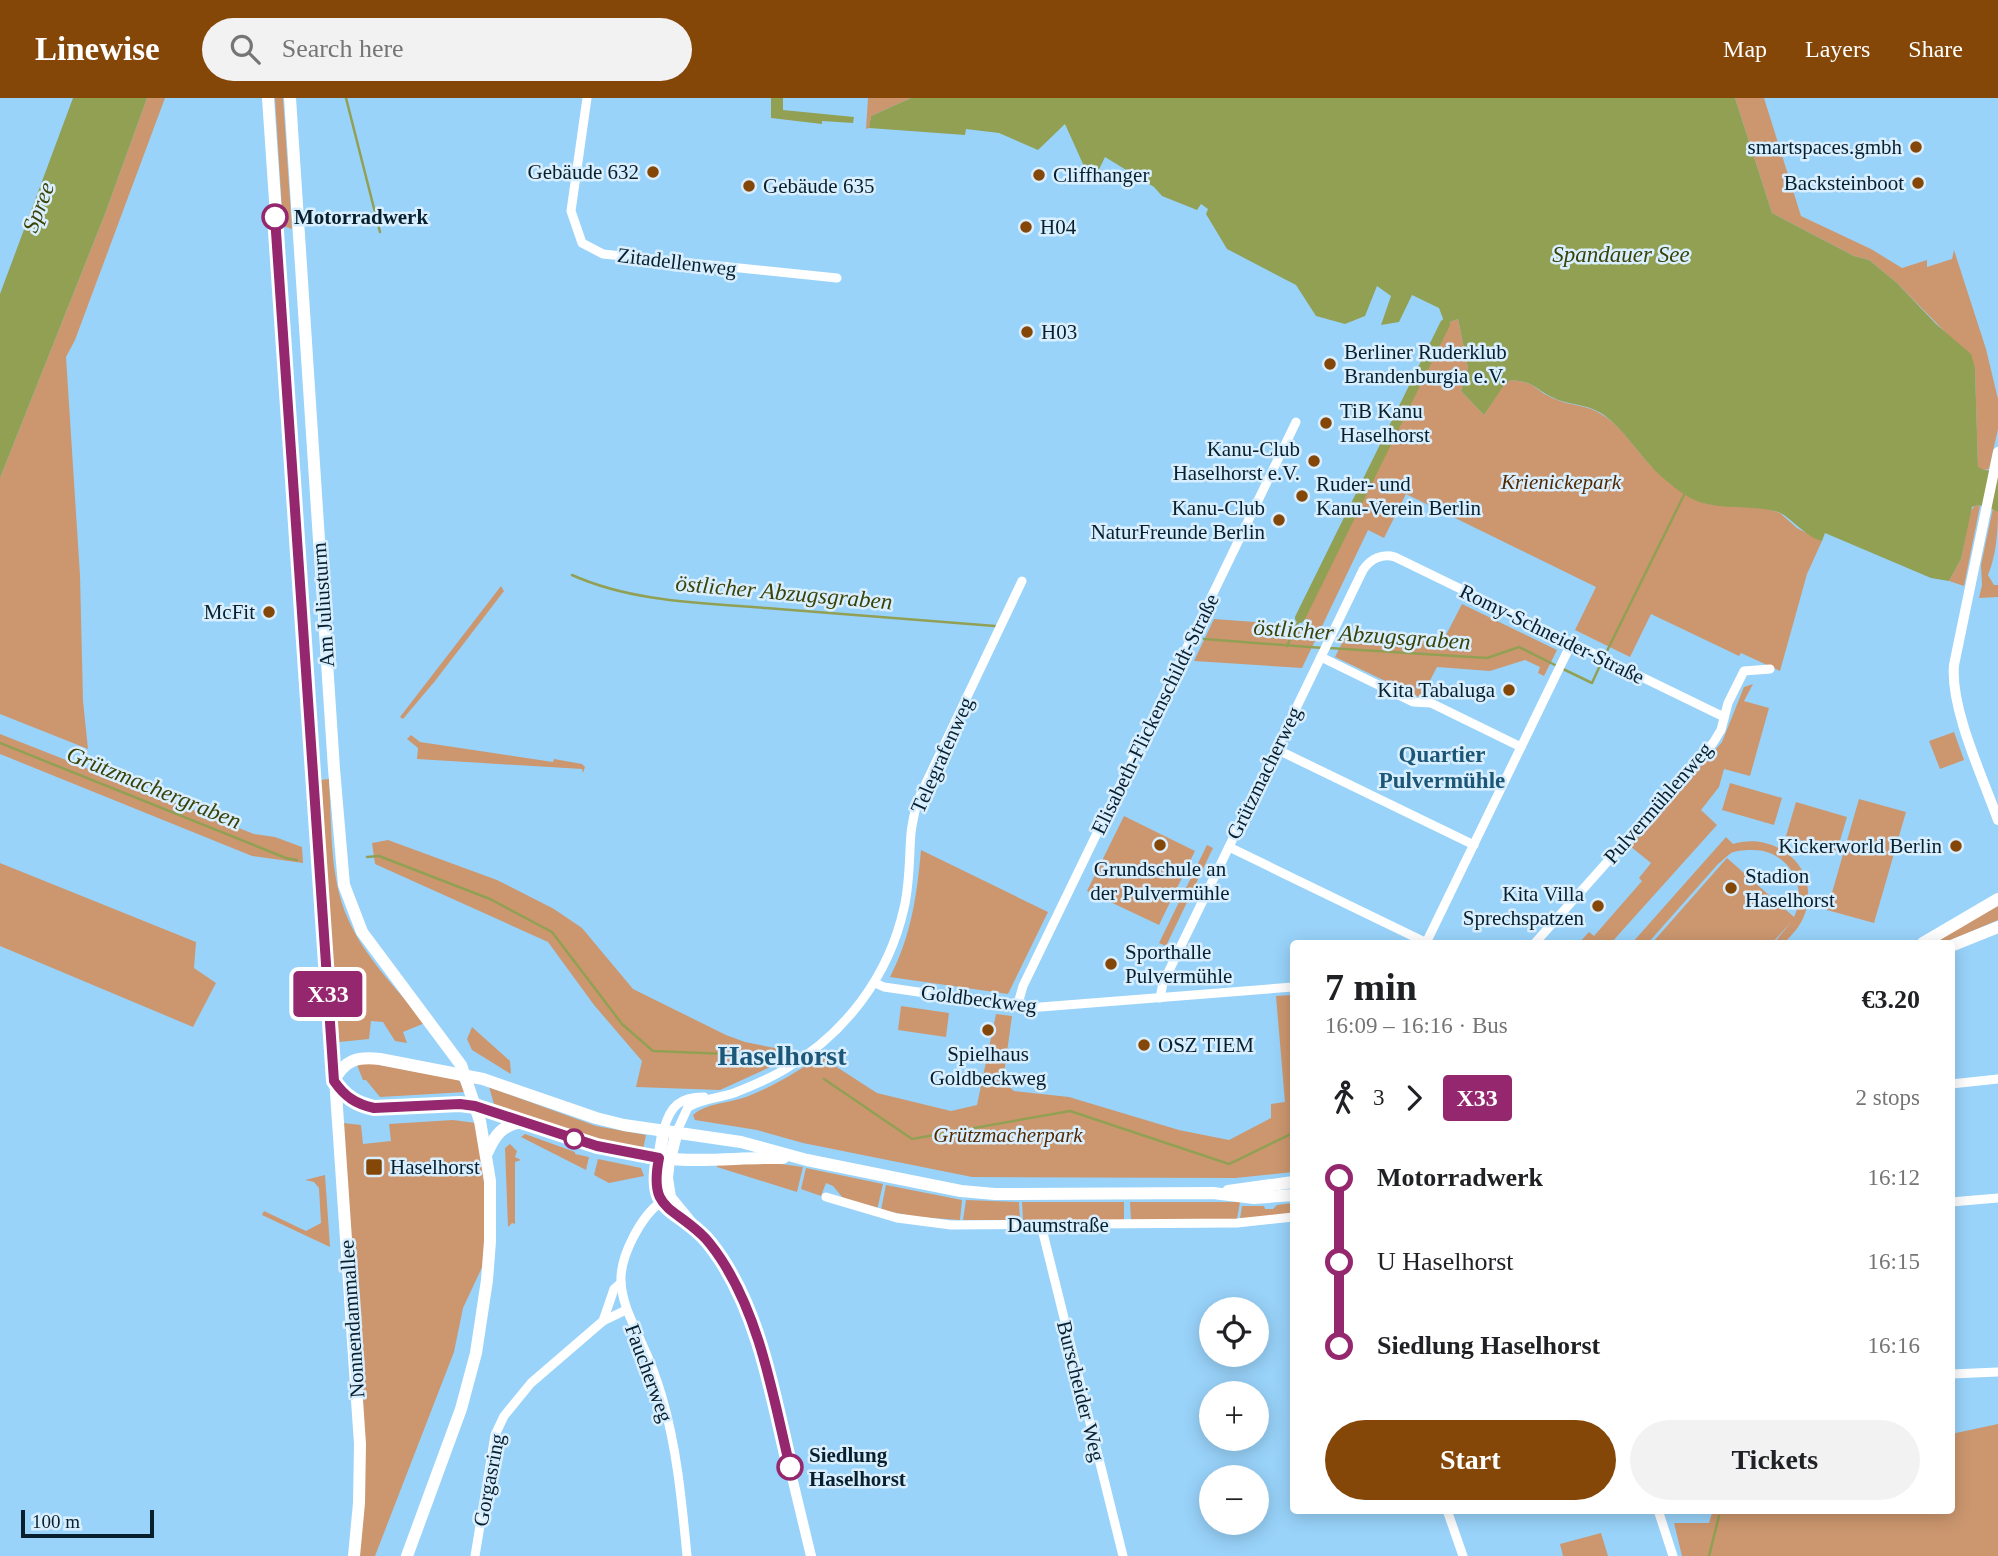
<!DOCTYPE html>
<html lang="en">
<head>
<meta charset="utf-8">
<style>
	body { margin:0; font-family:"Times New Roman",serif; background:#f2f2f2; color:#202124; height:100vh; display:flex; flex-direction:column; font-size:26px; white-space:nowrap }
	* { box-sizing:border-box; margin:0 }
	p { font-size:23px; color:#757577 }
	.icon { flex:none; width:38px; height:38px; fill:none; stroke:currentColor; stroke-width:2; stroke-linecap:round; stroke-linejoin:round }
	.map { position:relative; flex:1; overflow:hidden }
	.drawer { position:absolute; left:1290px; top:842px; width:665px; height:574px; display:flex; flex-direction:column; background:#fff; border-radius:7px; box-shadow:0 4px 18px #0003 }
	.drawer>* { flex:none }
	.badge { padding:0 14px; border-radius:5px; font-size:24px; line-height:46px }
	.controls { position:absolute; left:1199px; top:1199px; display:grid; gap:14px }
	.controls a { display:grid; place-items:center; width:70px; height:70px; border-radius:50%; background:#fff; box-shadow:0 4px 18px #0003; font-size:35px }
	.scale { position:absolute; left:21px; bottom:18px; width:133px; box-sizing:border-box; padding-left:7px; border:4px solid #08202e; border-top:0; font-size:19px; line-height:24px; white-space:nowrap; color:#08202e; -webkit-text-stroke:5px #d9efff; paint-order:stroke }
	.map>.badge { position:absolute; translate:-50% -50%; box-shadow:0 0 0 4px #fff }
	.legs { display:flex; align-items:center; gap:10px; height:77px; padding:0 35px; font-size:23px }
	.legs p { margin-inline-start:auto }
	.overview { display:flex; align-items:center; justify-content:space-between; height:119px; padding:0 35px }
	h1 { font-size:38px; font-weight:700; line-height:52px }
	.button { display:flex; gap:14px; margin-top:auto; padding:14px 35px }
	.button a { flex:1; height:80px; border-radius:42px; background:#854708; color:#fff; font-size:28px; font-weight:700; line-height:80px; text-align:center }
	.button a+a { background:#f2f2f2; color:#202124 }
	ul { padding:0 35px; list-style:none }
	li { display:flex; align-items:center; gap:24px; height:84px; font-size:26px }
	li i { display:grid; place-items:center; width:10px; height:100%; margin:0 9px; background:currentColor }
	li i::after { content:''; width:18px; height:18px; margin:-9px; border:5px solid; border-radius:50%; background:#fff }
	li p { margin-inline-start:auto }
	li:first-child i { background:linear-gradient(#0000 50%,currentColor 0) }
	li:last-child i { background:linear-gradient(currentColor 50%,#0000 0) }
	header { display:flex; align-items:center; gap:42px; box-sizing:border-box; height:98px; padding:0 35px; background:#854708; color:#fff }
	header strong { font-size:33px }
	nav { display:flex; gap:38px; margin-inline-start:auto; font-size:24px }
	.search { width:490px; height:63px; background:#f2f2f2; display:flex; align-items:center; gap:18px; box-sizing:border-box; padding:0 24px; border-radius:38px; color:#757577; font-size:26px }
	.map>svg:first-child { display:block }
</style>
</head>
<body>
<header>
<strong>Linewise</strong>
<div class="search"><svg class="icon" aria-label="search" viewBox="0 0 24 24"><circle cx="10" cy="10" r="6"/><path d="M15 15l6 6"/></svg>Search here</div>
<nav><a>Map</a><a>Layers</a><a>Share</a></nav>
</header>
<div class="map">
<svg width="1998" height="1458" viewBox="0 0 1998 1458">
	<rect width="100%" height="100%" fill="#99d3fa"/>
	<g fill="#cc976f">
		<polygon points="147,0 165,0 75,242 66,259 80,477 83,603 88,651 0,616 0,380 105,116"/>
		<polygon points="275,0 283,0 292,131 283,128"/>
		<polygon points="868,0 911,0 871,18 869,30 866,31"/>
		<polygon points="1735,0 1764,0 1801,118 1871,151 1902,170 1927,162 1927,169 1952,161 1954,152 1986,251 1998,301 1998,331 1989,371 1984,372 1978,370 1975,270 1945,234 1897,185 1869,162 1854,158 1772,115"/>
		<path d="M1458,221L1468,270L1461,293L1484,317L1503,287L1511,282C1538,284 1534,293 1555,301C1570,308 1586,306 1601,316C1627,331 1639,361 1663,378L1780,415L1797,430L1822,443L1807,476L1780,573L1741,555L1739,558L1651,516L1630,559L1575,532L1596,489L1406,396L1384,440L1368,432L1302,570L1194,563L1214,521L1309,528L1311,522L1300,520L1445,226Z"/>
		<polygon points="1975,407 1980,408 1964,488 1949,483 1961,461 1970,414"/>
		<path d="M1993,410L1998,414C1998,434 1996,458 1988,477L1994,487H1998V499L1979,500L1982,487L1981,467Z"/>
		<polygon points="501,488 504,493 435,583 403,621 400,619"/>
		<polygon points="1462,506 1557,552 1544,578 1538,575 1540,569 1525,562 1490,573 1437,569 1421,600 1335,559 1348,533 1445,539"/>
		<polygon points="1753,586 1744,603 1769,610 1750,678 1724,671 1719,689 1701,712 1717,727 1611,845 1579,845 1589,834 1594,838 1642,783 1639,780 1651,765 1630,748 1722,644 1744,589"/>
		<polygon points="1954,634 1964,662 1940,671 1929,643"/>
		<polygon points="0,636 254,736 275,739 302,749 303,765 252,758 0,656"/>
		<polygon points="411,637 420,644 553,664 554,661 582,666 585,669 583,675 582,671 417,661 418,650 407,641"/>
		<path d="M329,681C332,727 329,779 348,821C365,860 398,892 425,925L403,934L407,945L395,943L383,924L371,923L369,941L339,944L320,682Z"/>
		<polygon points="1730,685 1782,700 1774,727 1722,712"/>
		<polygon points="1859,701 1906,714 1874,825 1827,812"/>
		<polygon points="1796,704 1847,719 1837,753 1786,738"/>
		<polygon points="1124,718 1195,753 1159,827 1087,793"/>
		<path d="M1726,739L1733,746C1772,734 1816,764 1807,808C1804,824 1795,834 1784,845H1774L1792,823L1772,845H1652L1727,760L1794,819C1809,788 1788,752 1753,752C1746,752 1738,752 1731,755C1727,758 1722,763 1718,766L1648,845H1632Z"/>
		<polygon points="388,742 497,782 554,811 582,830 633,891 726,937 745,944 780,951 790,958 777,966 720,992 636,989 642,963 594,907 548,844 375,766 372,745"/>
		<polygon points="1207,747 1213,750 1166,848 1159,845"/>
		<path d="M921,752L1048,814L1008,896L890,879C911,838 917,798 921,752Z"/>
		<polygon points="0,765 196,844 194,870 216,885 193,929 0,848"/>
		<polygon points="1998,805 1998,822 1944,845 1931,845"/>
		<path d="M1293,897V1074L1235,1080L972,1079L803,1045L757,1032L695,1022L693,1017C706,1005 729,1005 746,999C774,988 800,973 824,954L829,964L877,995L951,1013L977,1007L996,916L1012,918L1003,983L1014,993L1069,999L1179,1032L1229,1042L1271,1020V1006L1285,1004L1276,898Z"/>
		<polygon points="901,908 949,915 946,939 898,932"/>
		<polygon points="472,929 510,963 511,976 472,952 467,941"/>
		<polygon points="365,964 459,982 465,994 380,999 366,982 363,982 357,967"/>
		<polygon points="489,989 596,1028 646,1037 643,1051 597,1041 494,1006"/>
		<polygon points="453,1022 476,1025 486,1099 485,1163 463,1210 454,1254 375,1458 358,1458 343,1025 361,1027 363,1046 391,1043 389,1026"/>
		<polygon points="525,1036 575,1054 575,1056 589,1059 586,1072 521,1039"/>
		<polygon points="510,1046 517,1053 515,1059 521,1062 515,1064 515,1126 512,1125 508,1129 505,1050"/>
		<polygon points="598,1061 641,1070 644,1078 609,1085 594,1077"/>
		<polygon points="716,1064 781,1066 803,1069 797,1094 717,1069"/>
		<polygon points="806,1070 883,1086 877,1112 843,1100 833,1088 826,1085 821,1098 801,1091"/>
		<polygon points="325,1077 330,1149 262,1117 264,1113 306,1133 321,1125 319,1090 314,1084 305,1082"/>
		<polygon points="886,1087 962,1102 960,1122 917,1119 881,1112"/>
		<polygon points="966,1102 1019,1104 1020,1122 963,1122"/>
		<polygon points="1022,1104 1124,1104 1124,1122 1023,1122"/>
		<polygon points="1130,1104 1240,1104 1237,1121 1131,1122"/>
		<polygon points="1293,1105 1293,1117 1240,1121 1242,1108 1264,1108 1265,1111 1273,1111 1277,1107"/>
		<polygon points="1998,1326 1998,1458 1682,1458 1674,1425 1709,1425 1713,1412 1951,1412 1951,1336"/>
		<polygon points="1601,1435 1608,1458 1563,1458 1560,1446"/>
	</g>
	<g fill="#92a054">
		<polygon points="73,0 147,0 105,116 0,380 0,196"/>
		<polygon points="771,0 783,0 783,12 854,19 853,25 822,23 822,26 771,20"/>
		<path d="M911,0H1735L1772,115L1854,158L1869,162L1897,185L1936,226L1971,256L1975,270L1978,369L1984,372L1998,373V414C1991,410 1980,405 1972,409L1961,461L1949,483L1931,480L1825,435L1822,443C1805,439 1790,418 1778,414C1748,405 1710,415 1684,396C1676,391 1657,376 1651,368C1635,351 1623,331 1604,317C1587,305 1570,308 1554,300C1534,291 1536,284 1511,282L1504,287L1484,317L1461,293L1468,270L1458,221L1445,226L1439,210L1412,197L1399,224L1381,227L1391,198L1377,188L1365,218L1345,226L1316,218L1296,187L1227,151L1206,116L1208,111L1201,106L1197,112L1162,98L1154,89L1105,59L1092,86L1065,26L1038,52L999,35L966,31L965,37L869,30L871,18Z"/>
	</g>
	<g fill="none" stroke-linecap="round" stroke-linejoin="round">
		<g stroke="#92a054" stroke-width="2.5">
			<polyline points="346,0 380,134"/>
			<path d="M572,477C632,504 702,505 766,510C842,516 918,522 995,528"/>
			<polyline points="1204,541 1323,550"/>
			<polyline points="1287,548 1300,520"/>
			<polyline points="1329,550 1487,560 1519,549 1557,568"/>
			<polyline points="1605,557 1684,397"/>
			<polyline points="1563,571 1592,585 1602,563"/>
			<polyline points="0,645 286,760 297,762"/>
			<polyline points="367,759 379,758 490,801 552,834 622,926 653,953 777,958"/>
			<polyline points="824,981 912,1041 1070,1013 1229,1066 1293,1035"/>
			<polyline points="1709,1458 1719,1418"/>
		</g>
		<polyline stroke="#92a054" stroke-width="10" points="1300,520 1445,226"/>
		<g stroke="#fff" stroke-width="9">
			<polyline points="587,0 571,113 582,145 603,156 837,180"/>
			<polyline points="1321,559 1413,604 1431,605 1521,649"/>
			<polyline points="1276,651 1474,747"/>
			<polyline points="1229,749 1427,845"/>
			<polyline points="1426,845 1571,546"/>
			<polyline points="1535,845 1713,645 1721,632 1728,605 1744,573 1770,571"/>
			<polyline points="875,885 884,889 1028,910 1293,889"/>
			<path d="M1160,900L1163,885L1363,472C1370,461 1382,455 1395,459L1724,619"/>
			<polyline points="1017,909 1023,888 1296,324"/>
			<polyline points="1951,986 1998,981"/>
			<path d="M664,1031C670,1008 680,999 704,999"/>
			<path d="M677,1033L688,1009C702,1001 719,1000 734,995C752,988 771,980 787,970C847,934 889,877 904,810C910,785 909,760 911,735C912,725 915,714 917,704L1022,483"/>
			<polyline points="826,1099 897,1120 951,1127 1237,1125 1293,1119"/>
			<path d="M661,1104C641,1118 620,1158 621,1183C622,1207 634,1227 643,1248C651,1265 657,1282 662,1299C677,1350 682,1405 687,1458"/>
			<polyline points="1951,1104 1998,1100"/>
			<polyline points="1041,1127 1123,1458"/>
			<polyline points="603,1223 614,1191 621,1185"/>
			<polyline points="1951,1276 1998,1274"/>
			<polyline points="1447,1412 1463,1458"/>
			<polyline points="1658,1412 1673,1458"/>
			<polyline points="475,1458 495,1337 504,1318 531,1285 603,1223 626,1212"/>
		</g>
		<g stroke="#fff" stroke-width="10">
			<path d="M1998,354L1954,567C1950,610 1983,680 1998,722"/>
			<path d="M659,1060C652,1095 659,1105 687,1126"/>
			<polyline points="670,1061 668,1080 671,1099 720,1159 745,1205 772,1296 811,1458"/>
		</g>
		<g stroke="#fff" stroke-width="12">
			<polyline points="268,0 360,1346 359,1405 354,1458"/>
			<polyline points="290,0 334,671 344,787 362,834 461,967 480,1023 490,1083 490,1143 487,1182 476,1255 461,1311 407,1458"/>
			<polyline points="1923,845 1998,801"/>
			<polyline points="1951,848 1998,829"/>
			<path d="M334,983C344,962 358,958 380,961L483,981L596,1020L624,1027L741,1044L807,1062L886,1078L961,1093L995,1096L1213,1095L1254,1100L1293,1097"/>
			<path d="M335,985C346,999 357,1007 375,1011L460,1006L475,1008C538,1024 596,1052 660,1060C700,1065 742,1059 783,1060"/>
			<path d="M487,1055C495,1037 502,1027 522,1024"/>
			<polyline points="659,1060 664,1031"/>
			<polyline points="670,1061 677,1033"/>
			<polyline points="1228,1093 1293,1084"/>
		</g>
	</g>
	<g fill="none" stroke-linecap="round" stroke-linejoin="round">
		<defs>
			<path id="line-1" d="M275,119L334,983C345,999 356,1006 374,1010L460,1006L475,1008L597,1048L659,1060C649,1111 670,1107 701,1136C709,1143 715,1152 721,1161C761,1222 773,1299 790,1369"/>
		</defs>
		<use href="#line-1" stroke="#fff" stroke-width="16"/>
		<use href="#line-1" stroke="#95276e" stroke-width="10"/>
	</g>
	<g fill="#854708" stroke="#d9efff" stroke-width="2.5">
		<circle cx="1916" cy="49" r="7"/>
		<circle cx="653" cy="74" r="7"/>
		<circle cx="1039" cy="77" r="7"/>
		<circle cx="1918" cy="85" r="7"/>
		<circle cx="749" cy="88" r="7"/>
		<circle cx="1026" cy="129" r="7"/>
		<circle cx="1027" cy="234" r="7"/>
		<circle cx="1330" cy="266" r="7"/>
		<circle cx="1326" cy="325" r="7"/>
		<circle cx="1314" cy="363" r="7"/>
		<circle cx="1302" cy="398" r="7"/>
		<circle cx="1279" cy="422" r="7"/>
		<circle cx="269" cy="514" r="7"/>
		<circle cx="1509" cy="592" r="7"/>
		<circle cx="1160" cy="747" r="7"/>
		<circle cx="1956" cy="748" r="7"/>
		<circle cx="1731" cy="790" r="7"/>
		<circle cx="1598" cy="808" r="7"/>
		<circle cx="1111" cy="866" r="7"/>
		<circle cx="988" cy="932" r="7"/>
		<circle cx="1144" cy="947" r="7"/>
		<rect x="365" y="1060" width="18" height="18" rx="3.5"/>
	</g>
	<g fill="#fff" stroke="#95276e" stroke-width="3.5">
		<circle cx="275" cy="119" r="12"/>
		<circle cx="574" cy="1041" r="9"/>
		<circle cx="790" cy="1369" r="12"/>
	</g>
	<g text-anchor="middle" stroke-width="5" stroke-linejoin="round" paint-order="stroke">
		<g font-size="21" fill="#08202e" stroke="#d9efff" text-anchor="start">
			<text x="1902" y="56" text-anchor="end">smartspaces.gmbh</text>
			<text x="639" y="81" text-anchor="end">Gebäude 632</text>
			<text x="1053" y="84">Cliffhanger</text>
			<text x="1904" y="92" text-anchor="end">Backsteinboot</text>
			<text x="763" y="95">Gebäude 635</text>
			<text x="1040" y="136">H04</text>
			<text x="1041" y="241">H03</text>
			<text x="1344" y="261">Berliner Ruderklub<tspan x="1344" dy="24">Brandenburgia e.V.</tspan></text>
			<text x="1340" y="320">TiB Kanu<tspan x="1340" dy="24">Haselhorst</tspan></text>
			<text x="1300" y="358" text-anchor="end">Kanu-Club<tspan x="1300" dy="24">Haselhorst e.V.</tspan></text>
			<text x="1316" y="393">Ruder- und<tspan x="1316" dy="24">Kanu-Verein Berlin</tspan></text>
			<text x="1265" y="417" text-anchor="end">Kanu-Club<tspan x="1265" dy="24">NaturFreunde Berlin</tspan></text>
			<text x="255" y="521" text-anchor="end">McFit</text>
			<text x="1495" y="599" text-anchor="end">Kita Tabaluga</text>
			<text x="1942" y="755" text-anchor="end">Kickerworld Berlin</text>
			<text x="1160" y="778" text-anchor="middle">Grundschule an<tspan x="1160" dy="24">der Pulvermühle</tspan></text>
			<text x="1745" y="785">Stadion<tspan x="1745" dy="24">Haselhorst</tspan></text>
			<text x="1584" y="803" text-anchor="end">Kita Villa<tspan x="1584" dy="24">Sprechspatzen</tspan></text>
			<text x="1125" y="861">Sporthalle<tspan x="1125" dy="24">Pulvermühle</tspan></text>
			<text x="1158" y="954">OSZ TIEM</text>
			<text x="988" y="963" text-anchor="middle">Spielhaus<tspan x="988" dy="24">Goldbeckweg</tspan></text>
			<text x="390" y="1076">Haselhorst</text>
		</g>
		<g font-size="21" font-weight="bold" fill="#08202e" stroke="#d9efff" text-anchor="start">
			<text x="294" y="126">Motorradwerk</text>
			<text x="809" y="1364">Siedlung<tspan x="809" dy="24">Haselhorst</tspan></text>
		</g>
		<g font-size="21" fill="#08202e" stroke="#d9efff">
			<text transform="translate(677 164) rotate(7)" y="7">Zitadellenweg</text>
			<text transform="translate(323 507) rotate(-94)" y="7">Am Juliusturm</text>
			<text transform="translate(1552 536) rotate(26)" y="7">Romy-Schneider-Straße</text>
			<text transform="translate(1155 616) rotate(-64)" y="7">Elisabeth-Flickenschildt-Straße</text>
			<text transform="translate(942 657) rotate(-66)" y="7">Telegrafenweg</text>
			<text transform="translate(1264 675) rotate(-64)" y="7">Grützmacherweg</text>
			<text transform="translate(1658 705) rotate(-49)" y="7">Pulvermühlenweg</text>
			<text transform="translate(979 901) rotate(7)" y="7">Goldbeckweg</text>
			<text x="1058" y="1134">Daumstraße</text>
			<text transform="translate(352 1221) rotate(-94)" y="7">Nonnendammallee</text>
			<text transform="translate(649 1275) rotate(70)" y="7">Faucherweg</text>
			<text transform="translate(1081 1293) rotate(76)" y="7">Burscheider Weg</text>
			<text transform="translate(489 1382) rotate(-79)" y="7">Gorgasring</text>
		</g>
		<g font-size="21" font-style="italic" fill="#532900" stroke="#d9efff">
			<text x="1561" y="391">Krienickepark</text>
			<text x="1008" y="1044">Grützmacherpark</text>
		</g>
		<g font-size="23" font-style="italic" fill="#3a4206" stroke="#d9efff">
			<text transform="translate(38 109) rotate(-69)" y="8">Spree</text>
			<text x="1621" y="164">Spandauer See</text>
			<text transform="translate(784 494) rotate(5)" y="8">östlicher Abzugsgraben</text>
			<text transform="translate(1362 536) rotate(4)" y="8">östlicher Abzugsgraben</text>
			<text transform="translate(154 689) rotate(22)" y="8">Grützmachergraben</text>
		</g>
		<g font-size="23" font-weight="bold" fill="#1c5777" stroke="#d9efff">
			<text x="1442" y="664">Quartier<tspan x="1442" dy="26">Pulvermühle</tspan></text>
		</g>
		<g font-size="28" font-weight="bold" fill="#1c5777" stroke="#d9efff">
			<text x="782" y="967">Haselhorst</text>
		</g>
	</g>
</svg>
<div class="controls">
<a><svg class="icon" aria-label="locate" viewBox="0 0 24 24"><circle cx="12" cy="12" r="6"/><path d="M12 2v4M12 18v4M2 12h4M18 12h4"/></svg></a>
<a>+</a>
<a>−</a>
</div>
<div class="scale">100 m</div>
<b class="badge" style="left:328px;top:896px;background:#95276e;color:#fff">X33</b>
<section class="drawer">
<div class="overview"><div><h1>7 min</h1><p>16:09 – 16:16 · Bus</p></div><b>€3.20</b></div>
<div class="legs"><svg class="icon" aria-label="walk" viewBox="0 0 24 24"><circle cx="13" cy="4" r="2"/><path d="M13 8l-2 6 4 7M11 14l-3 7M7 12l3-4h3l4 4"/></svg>3<svg class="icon" aria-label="forward" viewBox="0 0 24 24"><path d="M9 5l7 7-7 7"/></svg><b class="badge" style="background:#95276e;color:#fff">X33</b><p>2 stops</p></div>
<ul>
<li><i style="color:#95276e"></i><b>Motorradwerk</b><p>16:12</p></li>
<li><i style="color:#95276e"></i><span>U Haselhorst</span><p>16:15</p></li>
<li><i style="color:#95276e"></i><b>Siedlung Haselhorst</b><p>16:16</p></li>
</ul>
<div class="button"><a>Start</a><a>Tickets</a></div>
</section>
</div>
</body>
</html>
